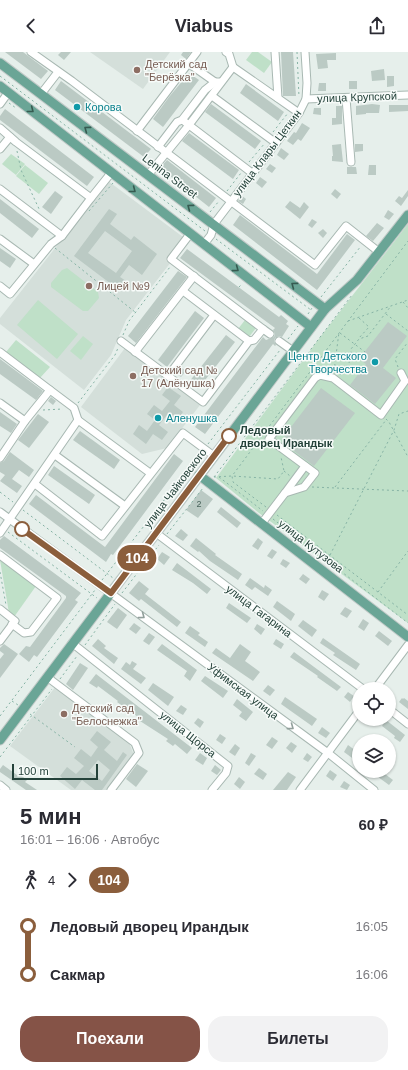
<!DOCTYPE html>
<html lang="ru">
<head>
<meta charset="utf-8">
<style>
	body { margin:0; font-family:Helvetica,sans-serif; background:#f2f2f3; color:#2b2b33; height:100vh; display:flex; flex-direction:column; font-size:15px; white-space:nowrap }
	* { box-sizing:border-box; margin:0 }
	p { font-size:13px; color:#7c7c81 }
	.icon { flex:none; width:22px; height:22px; fill:none; stroke:currentColor; stroke-width:2; stroke-linecap:round; stroke-linejoin:round }
	.map { position:relative; height:738px; overflow:hidden }
	.details { display:flex; flex-direction:column; background:#fff; flex:1 }
	.details>* { flex:none }
	.badge { padding:0 8px; border-radius:13px; font-size:14px; line-height:26px }
	.controls { position:absolute; left:352px; top:630px; display:grid; gap:8px }
	.controls a { display:grid; place-items:center; width:44px; height:44px; border-radius:50%; background:#fff; box-shadow:0 1px 3px #0004; font-size:20px }
	.scale { position:absolute; left:12px; bottom:10px; width:86px; box-sizing:border-box; padding-left:4px; border:2px solid #24423a; border-top:0; font-size:11px; line-height:14px; white-space:nowrap; color:#24423a; -webkit-text-stroke:3px #f7fbf9; paint-order:stroke }
	.map>.badge { position:absolute; translate:-50% -50%; box-shadow:0 0 0 2px #fff }
	.legs { display:flex; align-items:center; gap:6px; height:44px; padding:0 20px; font-size:13px }
	.legs p { margin-inline-start:auto }
	.head { display:flex; align-items:center; justify-content:space-between; height:68px; padding:0 20px }
	h1 { font-size:22px; font-weight:600; line-height:30px }
	.action { display:flex; gap:8px; margin-top:auto; padding:8px 20px }
	.action a { flex:1; height:46px; border-radius:16px; background:#855347; color:#fff; font-size:16px; font-weight:600; line-height:46px; text-align:center }
	.action a+a { background:#f2f2f3; color:#2b2b33 }
	ul { padding:0 20px; list-style:none }
	li { display:flex; align-items:center; gap:14px; height:48px; font-size:15px }
	li i { display:grid; place-items:center; width:6px; height:100%; margin:0 5px; background:currentColor }
	li i::after { content:''; width:10px; height:10px; margin:-5px; border:3px solid; border-radius:50%; background:#fff }
	li p { margin-inline-start:auto }
	li:first-child i { background:linear-gradient(#0000 50%,currentColor 0) }
	li:last-child i { background:linear-gradient(currentColor 50%,#0000 0) }
	header { display:flex; justify-content:space-between; align-items:center; height:52px; padding:0 20px; background:#fff; font-size:18px; font-weight:600 }
	.map>svg:first-child { display:block }
</style>
</head>
<body>
<header><svg class="icon" aria-label="back" viewBox="0 0 24 24"><path d="M15 5l-7 7 7 7"/></svg>Viabus<svg class="icon" aria-label="share" viewBox="0 0 24 24"><path d="M12 15V3M7 8l5-5 5 5M5 13v7h14v-7"/></svg></header>
<div class="map">
<svg width="408" height="738" viewBox="0 0 408 738">
	<rect width="100%" height="100%" fill="#e6efeb"/>
	<g fill="#d4dfda">
		<polygon points="90,0 170,0 143,37"/>
		<polygon points="108,129 183,185 167,206 171,210 126,268 111,303 84,338 0,272 0,266"/>
		<polygon points="125,296 200,353 167,396 142,402 81,355"/>
		<polygon points="56,634 128,688 134,703 108,738 71,738 10,694"/>
	</g>
	<g fill="#bfe0c8">
		<polygon points="252,0 258,0 272,10 264,21 246,8"/>
		<polygon points="11,102 25,112 16,123 2,112"/>
		<polygon points="25,113 48,131 39,142 16,124"/>
		<polygon points="408,172 408,571 259,461 216,426 321,284"/>
		<polygon points="67,216 98,240 99,246 88,259 83,259 51,235 51,231 62,218"/>
		<polygon points="38,248 78,282 57,307 17,273"/>
		<polygon points="245,268 256,276 249,285 238,277"/>
		<polygon points="83,284 93,292 81,308 70,299"/>
		<polygon points="16,288 50,315 39,327 6,300"/>
		<polygon points="0,508 36,534 14,565 9,561"/>
	</g>
	<g fill="#bbcac4" fill-rule="evenodd">
		<polygon points="5,0 23,0 48,19 41,27"/>
		<polygon points="61,0 71,0 64,8 58,3"/>
		<polygon points="183,0 191,0 186,7 181,3"/>
		<polygon points="281,0 293,0 296,44 283,44"/>
		<polygon points="336,1 336,8 327,8 328,16 318,17 316,2"/>
		<polygon points="384,17 385,28 372,29 371,19"/>
		<polygon points="189,21 199,28 163,75 153,67 169,45"/>
		<polygon points="387,24 394,24 394,34 387,35"/>
		<polygon points="61,29 151,97 144,105 55,38"/>
		<rect x="349" y="29" width="8" height="8"/>
		<polygon points="319,31 326,31 326,39 318,39"/>
		<polygon points="246,32 284,60 278,69 240,41"/>
		<polygon points="211,52 261,89 255,97 205,60"/>
		<polygon points="372,52 380,53 379,61 366,61 366,62 356,63 356,54"/>
		<polygon points="389,53 408,53 408,59 389,60"/>
		<polygon points="336,54 342,54 342,72 332,73 332,66 336,66"/>
		<polygon points="314,56 321,56 321,63 313,62"/>
		<polygon points="5,57 94,125 87,134 0,68 0,64"/>
		<polygon points="302,71 310,76 301,89 298,87 293,93 287,89 294,80 296,81"/>
		<polygon points="189,81 239,118 233,127 182,89"/>
		<polygon points="341,92 343,110 332,109 332,104 333,104 332,93"/>
		<polygon points="355,92 363,92 363,99 355,100"/>
		<polygon points="281,96 289,102 284,108 277,103"/>
		<polygon points="167,108 216,146 209,155 160,116"/>
		<polygon points="270,112 276,116 272,121 266,117"/>
		<polygon points="369,113 376,113 376,123 368,123"/>
		<polygon points="347,115 356,115 357,122 347,122"/>
		<polygon points="260,125 267,130 262,136 256,131"/>
		<polygon points="335,137 341,142 337,147 331,142"/>
		<polygon points="408,138 408,144 401,154 395,149 399,144 402,146"/>
		<polygon points="55,139 63,145 51,162 42,155"/>
		<polygon points="242,144 246,147 243,152 238,149"/>
		<polygon points="0,147 39,177 32,186 0,161"/>
		<polygon points="290,149 300,156 304,150 309,155 300,167 285,155"/>
		<path d="M109,157L117,162L110,172L131,188L134,184L157,202L142,223L129,213L120,225L126,229L119,238L74,204ZM105,179L132,199L116,221L88,201Z"/>
		<polygon points="388,158 394,162 389,168 384,165"/>
		<polygon points="240,163 317,222 347,182 355,188 317,238 233,173"/>
		<polygon points="312,167 317,170 312,176 308,173"/>
		<polygon points="377,171 384,176 373,189 366,184"/>
		<polygon points="323,177 327,181 323,186 318,181"/>
		<polygon points="0,196 16,207 10,216 0,209"/>
		<polygon points="187,197 279,265 281,263 288,269 286,272 289,274 282,285 279,284 275,286 274,289 276,293 275,294 273,292 205,382 195,375 263,285 266,288 274,285 275,282 273,278 275,276 180,206"/>
		<polygon points="178,219 187,225 136,291 128,284"/>
		<polygon points="195,259 204,266 167,315 158,308"/>
		<polygon points="388,270 407,284 383,316 396,326 375,352 350,333 366,312 359,307"/>
		<polygon points="226,283 235,290 198,337 189,330"/>
		<polygon points="0,307 43,339 36,348 0,322"/>
		<polygon points="182,316 186,319 181,325 177,322"/>
		<polygon points="168,335 181,344 174,353 183,360 176,369 167,363 159,373 168,380 162,388 153,382 146,392 133,382 139,373 147,379 155,368 147,362 154,353 162,359 170,349 162,343"/>
		<polygon points="321,336 355,361 314,414 286,393 290,388 284,384"/>
		<polygon points="51,345 56,349 53,353 48,349"/>
		<polygon points="0,360 17,372 11,381 0,374"/>
		<polygon points="38,362 49,370 29,396 18,388"/>
		<polygon points="80,379 120,408 114,417 73,388"/>
		<polygon points="10,400 34,418 29,425 19,418 12,427 22,434 17,441 0,429 5,423 0,420 0,411 4,409"/>
		<polygon points="174,402 183,409 113,503 111,502 106,510 29,452 36,443 105,495"/>
		<polygon points="54,414 95,443 89,452 48,423"/>
		<polygon points="201,438 213,447 198,466 186,458"/>
		<polygon points="221,455 241,471 237,476 217,460"/>
		<polygon points="181,477 188,483 183,489 175,484"/>
		<polygon points="4,484 81,541 75,548 78,550 37,605 34,603 29,610 19,602 26,594 30,595 66,546 66,544 0,496 0,488"/>
		<polygon points="196,486 216,502 215,503 242,522 238,528 210,509 199,499 198,500 190,494"/>
		<polygon points="258,486 263,490 258,498 252,494"/>
		<polygon points="272,497 277,500 272,507 267,504"/>
		<polygon points="162,500 170,505 164,513 157,507"/>
		<polygon points="283,507 290,511 286,516 280,512"/>
		<polygon points="177,511 211,537 207,542 193,531 172,518"/>
		<polygon points="303,522 310,527 306,532 299,527"/>
		<polygon points="250,526 264,536 265,533 272,538 268,544 255,535 252,538 245,533"/>
		<polygon points="139,529 149,537 145,542 181,570 177,575 141,547 139,549 129,541"/>
		<polygon points="322,538 329,542 324,549 318,545"/>
		<polygon points="277,549 295,562 291,569 273,555"/>
		<polygon points="229,551 251,566 247,571 226,556"/>
		<polygon points="345,555 352,559 347,566 340,562"/>
		<polygon points="118,556 127,563 117,577 107,570"/>
		<polygon points="363,567 369,571 364,579 358,575"/>
		<polygon points="303,568 317,578 312,585 298,574"/>
		<polygon points="134,571 141,576 136,582 129,577"/>
		<polygon points="257,572 265,577 261,583 254,577"/>
		<polygon points="190,574 200,581 198,583 208,590 205,595 185,581"/>
		<polygon points="379,579 392,589 388,594 375,584"/>
		<polygon points="149,581 155,585 149,593 143,589"/>
		<polygon points="323,586 360,612 356,618 333,603 335,601 320,591"/>
		<polygon points="98,587 106,594 104,596 118,606 114,612 92,594"/>
		<polygon points="276,587 284,592 281,597 273,592"/>
		<polygon points="4,592 18,602 0,626 0,607 4,602 0,599 0,596"/>
		<polygon points="162,592 197,618 190,629 184,624 187,619 157,598"/>
		<polygon points="240,592 251,600 245,609 260,620 253,629 212,601 216,596 230,606"/>
		<polygon points="294,600 341,635 337,639 317,625 318,624 290,605"/>
		<polygon points="132,609 137,612 133,617 146,626 141,632 121,617 126,610 130,613"/>
		<polygon points="80,611 88,616 73,638 66,632"/>
		<polygon points="96,622 192,696 187,702 175,692 173,694 166,689 168,687 140,669 141,667 117,650 118,649 98,634 97,636 89,631"/>
		<polygon points="205,624 228,639 223,646 201,629"/>
		<polygon points="153,631 174,645 168,654 148,638"/>
		<polygon points="268,633 275,638 270,644 263,639"/>
		<polygon points="348,640 354,644 350,650 344,645"/>
		<polygon points="285,645 317,667 312,674 281,652"/>
		<polygon points="402,646 403,647 404,646 408,649 408,657 399,650"/>
		<polygon points="237,647 253,660 246,669 239,664 242,660 233,653"/>
		<polygon points="181,653 187,657 183,663 176,659"/>
		<polygon points="198,666 204,670 200,676 194,671"/>
		<polygon points="386,668 405,683 400,690 394,686 395,684 382,674"/>
		<polygon points="322,675 330,681 326,686 318,681"/>
		<path d="M97,679L111,690L104,698L117,709L123,700L127,703L102,738H95L82,728L75,737L60,724L67,715L76,722L84,714L74,706L81,697L91,705L98,695L90,688ZM98,708L110,718L102,729L89,719Z"/>
		<polygon points="220,682 226,686 222,692 216,688"/>
		<polygon points="272,685 278,689 272,697 266,693"/>
		<polygon points="291,690 297,694 292,701 286,696"/>
		<polygon points="235,692 240,696 235,704 229,700"/>
		<polygon points="348,693 359,701 359,711 344,700"/>
		<polygon points="200,701 207,706 203,713 195,708"/>
		<polygon points="251,701 256,704 249,714 245,711"/>
		<polygon points="307,701 312,705 308,710 303,707"/>
		<polygon points="137,712 148,719 136,735 126,727"/>
		<polygon points="3,713 17,723 18,721 27,728 25,730 37,738 26,738 0,720 0,717"/>
		<polygon points="215,713 221,718 217,723 211,719"/>
		<polygon points="259,716 267,722 263,728 254,722"/>
		<polygon points="330,718 337,723 333,729 326,724"/>
		<polygon points="370,719 381,719 393,728 389,733"/>
		<polygon points="288,720 296,725 287,738 273,738"/>
		<polygon points="239,725 245,730 240,737 234,732"/>
		<polygon points="344,729 350,733 347,738 340,735"/>
	</g>
	<g fill="none" stroke-linecap="round" stroke-linejoin="round">
		<defs>
			<g id="minor">
				<polyline points="31,0 72,29 315,213 346,174 379,200"/>
				<polyline points="226,0 229,2 233,15 299,61"/>
				<polyline points="275,0 278,46"/>
				<polyline points="188,11 215,30"/>
				<polyline points="41,42 58,20"/>
				<polyline points="212,44 276,91"/>
				<polyline points="346,46 351,110"/>
				<polyline points="306,47 408,43"/>
				<polyline points="0,52 8,41"/>
				<polyline points="185,70 252,121"/>
				<polyline points="0,76 16,90 91,146 111,121"/>
				<polyline points="137,79 197,0"/>
				<polyline points="158,95 177,70 182,68 205,38 215,30 220,30"/>
				<polyline points="0,97 10,85"/>
				<polyline points="148,123 189,73 233,15"/>
				<polyline points="0,137 62,184"/>
				<polyline points="0,187 34,212"/>
				<polyline points="204,192 211,183 214,172 299,61 306,47 307,31 305,0"/>
				<polyline points="0,234 10,242 51,192 62,184 91,146"/>
				<polyline points="183,239 249,289"/>
				<polyline points="263,277 270,282"/>
				<polyline points="121,289 203,350 249,289 254,288 263,277 171,207 190,182"/>
				<polyline points="279,289 293,299"/>
				<polyline points="0,300 50,338 25,369 0,406"/>
				<polyline points="135,300 194,224"/>
				<polyline points="168,324 214,263"/>
				<polyline points="50,338 74,356 78,368 150,421"/>
				<polyline points="0,351 25,369"/>
				<polyline points="55,403 125,454"/>
				<polyline points="35,432 102,484 183,381 214,404"/>
				<polyline points="285,441 305,414"/>
				<polyline points="0,460 328,701 374,738"/>
				<polyline points="262,471 285,441 304,435 315,421 269,387 315,326 320,323 333,326 381,363 405,329 401,321"/>
				<polyline points="0,481 78,368"/>
				<polyline points="156,481 363,637"/>
				<polyline points="0,503 57,546 31,580 24,581 12,572"/>
				<polyline points="0,557 15,569 0,589"/>
				<polyline points="72,591 228,714 226,721 212,738"/>
				<polyline points="47,625 135,691 139,701 111,738"/>
				<polyline points="375,637 408,593"/>
				<polyline points="389,657 408,672"/>
				<polyline points="0,733 6,738"/>
				<polyline points="300,738 359,659"/>
			</g>
			<g id="major">
				<polyline points="0,11 325,257"/>
				<polyline points="0,34 311,275"/>
				<polyline points="199,423 408,585"/>
				<polyline points="0,688 325,257 357,228 408,163"/>
			</g>
		</defs>
		<use href="#minor" stroke="#a8b8b2" stroke-width="9"/>
		<use href="#major" stroke="#c2cac8" stroke-width="11"/>
		<g stroke="#86b3a5" stroke-width="1" stroke-dasharray="2 3" stroke-linecap="butt">
			<polyline points="297,0 299,45"/>
			<polyline points="0,24 205,179"/>
			<polyline points="9,51 16,56"/>
			<polyline points="273,80 288,61"/>
			<polyline points="17,99 21,118 40,159"/>
			<polyline points="249,110 265,91"/>
			<polyline points="227,139 241,121"/>
			<polyline points="89,159 113,131"/>
			<polyline points="210,160 219,149"/>
			<polyline points="216,187 311,258"/>
			<polyline points="55,196 135,260"/>
			<polyline points="239,235 242,232"/>
			<polyline points="321,245 361,194"/>
			<polyline points="403,250 408,256"/>
			<polyline points="308,262 312,256"/>
			<polyline points="386,262 408,279"/>
			<polyline points="359,266 369,275 359,286"/>
			<polyline points="348,269 408,248"/>
			<polyline points="340,281 365,300"/>
			<polyline points="123,283 129,269 170,215"/>
			<polyline points="288,287 298,274"/>
			<polyline points="398,315 395,307 408,290"/>
			<polyline points="334,319 339,280"/>
			<polyline points="340,323 351,308 351,297 359,287 368,284 391,254"/>
			<polyline points="78,351 115,303 118,296"/>
			<polyline points="43,358 63,357"/>
			<polyline points="386,367 389,370 408,405"/>
			<polyline points="208,392 280,298"/>
			<polyline points="284,419 290,424"/>
			<polyline points="214,425 352,243"/>
			<polyline points="214,425 232,424 278,427 284,419 281,405"/>
			<polyline points="219,425 263,459"/>
			<polyline points="312,435 408,439"/>
			<polyline points="335,435 386,368"/>
			<polyline points="0,440 13,450"/>
			<polyline points="266,455 233,430 232,424 408,189"/>
			<polyline points="23,458 113,526"/>
			<polyline points="277,463 408,563"/>
			<polyline points="273,467 408,571"/>
			<polyline points="8,480 97,546"/>
			<polyline points="167,482 203,436"/>
			<polyline points="330,503 394,378 399,362 408,359"/>
			<polyline points="0,520 6,553"/>
			<polyline points="102,528 200,402"/>
			<polyline points="378,540 408,499"/>
			<polyline points="122,541 159,493"/>
			<polyline points="85,593 115,552"/>
			<polyline points="60,627 77,604"/>
			<polyline points="12,649 18,653"/>
			<polyline points="30,662 75,695"/>
			<polyline points="0,664 95,538"/>
			<polyline points="0,705 52,637"/>
		</g>
		<use href="#minor" stroke="#fff" stroke-width="7"/>
		<use href="#major" stroke="#6aa596" stroke-width="9"/>
	</g>
	<defs><path id="oneway-chevron" d="M-2-3.5L2.5 0L-2 3.5" fill="none" stroke-width="1.6" stroke-linecap="round" stroke-linejoin="round"/></defs>
	<g stroke="#365b51">
		<use href="#oneway-chevron" transform="translate(31 58) rotate(38)"/>
		<use href="#oneway-chevron" transform="translate(87 77) rotate(-143)"/>
		<use href="#oneway-chevron" transform="translate(133 138) rotate(38)"/>
		<use href="#oneway-chevron" transform="translate(190 155) rotate(-143)"/>
		<use href="#oneway-chevron" transform="translate(236 217) rotate(37)"/>
		<use href="#oneway-chevron" transform="translate(294 233) rotate(-143)"/>
	</g>
	<g stroke="#92a09c">
		<use href="#oneway-chevron" transform="translate(142 564) rotate(37)"/>
		<use href="#oneway-chevron" transform="translate(291 675) rotate(36)"/>
	</g>
	<g fill="none" stroke-linecap="round" stroke-linejoin="round">
		<defs>
			<polyline id="line-1" points="22,477 111,541 229,384"/>
		</defs>
		<use href="#line-1" stroke="#fff" stroke-width="9"/>
		<use href="#line-1" stroke="#8b5e3c" stroke-width="6"/>
	</g>
	<g fill="#8d6e63" stroke="#f7fbf9" stroke-width="1.5">
		<circle cx="137" cy="18" r="4"/>
		<circle cx="89" cy="234" r="4"/>
		<circle cx="133" cy="324" r="4"/>
		<circle cx="64" cy="662" r="4"/>
	</g>
	<g fill="#0f9aa8" stroke="#f7fbf9" stroke-width="1.5">
		<circle cx="77" cy="55" r="4"/>
		<circle cx="375" cy="310" r="4"/>
		<circle cx="158" cy="366" r="4"/>
	</g>
	<g fill="#fff" stroke="#8b5e3c" stroke-width="2">
		<circle cx="229" cy="384" r="7"/>
		<circle cx="22" cy="477" r="7"/>
	</g>
	<g text-anchor="middle" stroke-width="3" stroke-linejoin="round" paint-order="stroke">
		<g font-size="9" fill="#4a645c">
			<text x="199" y="455">2</text>
		</g>
		<g font-size="11" fill="#785e54" stroke="#f7fbf9" text-anchor="start">
			<text x="145" y="16">Детский сад<tspan x="145" dy="13">"Берёзка"</tspan></text>
			<text x="97" y="238">Лицей №9</text>
			<text x="141" y="322">Детский сад №<tspan x="141" dy="13">17 (Алёнушка)</tspan></text>
			<text x="72" y="660">Детский сад<tspan x="72" dy="13">"Белоснежка"</tspan></text>
		</g>
		<g font-size="11" fill="#24423a" stroke="#f7fbf9">
			<text transform="translate(357 45) rotate(-2)" y="4">улица Крупской</text>
			<text transform="translate(267 101) rotate(-53)" y="4">улица Клары Цеткин</text>
			<text transform="translate(170 124) rotate(37)" y="4">Lenina Street</text>
			<text transform="translate(175 436) rotate(-53)" y="4">улица Чайковского</text>
			<text transform="translate(311 494) rotate(38)" y="4">улица Кутузова</text>
			<text transform="translate(259 559) rotate(37)" y="4">улица Гагарина</text>
			<text transform="translate(243 639) rotate(37)" y="4">Уфимская улица</text>
			<text transform="translate(188 682) rotate(38)" y="4">улица Щорса</text>
		</g>
		<g font-size="11" fill="#0d838f" stroke="#f7fbf9" text-anchor="start">
			<text x="85" y="59">Корова</text>
			<text x="367" y="308" text-anchor="end">Центр Детского<tspan x="367" dy="13">Творчества</tspan></text>
			<text x="166" y="370">Аленушка</text>
		</g>
		<g font-size="11" font-weight="bold" fill="#24423a" stroke="#f7fbf9" text-anchor="start">
			<text x="240" y="382">Ледовый<tspan x="240" dy="13">дворец Ирандык</tspan></text>
		</g>
	</g>
</svg>
<div class="controls">
<a><svg class="icon" aria-label="locate" viewBox="0 0 24 24"><circle cx="12" cy="12" r="6"/><path d="M12 2v4M12 18v4M2 12h4M18 12h4"/></svg></a>
<a><svg class="icon" aria-label="layers" viewBox="0 0 24 24"><path d="M12 4l9 5-9 5-9-5zM3 14l9 5 9-5"/></svg></a>
</div>
<div class="scale">100 m</div>
<b class="badge" style="left:137px;top:506px;background:#8b5e3c;color:#fff">104</b>
</div>
<section class="details">
<div class="head"><div><h1>5 мин</h1><p>16:01 – 16:06 · Автобус</p></div><b>60 ₽</b></div>
<div class="legs"><svg class="icon" aria-label="walk" viewBox="0 0 24 24"><circle cx="13" cy="4" r="2"/><path d="M13 8l-2 6 4 7M11 14l-3 7M7 12l3-4h3l4 4"/></svg>4<svg class="icon" aria-label="forward" viewBox="0 0 24 24"><path d="M9 5l7 7-7 7"/></svg><b class="badge" style="background:#8b5e3c;color:#fff">104</b></div>
<ul>
<li><i style="color:#8b5e3c"></i><b>Ледовый дворец Ирандык</b><p>16:05</p></li>
<li><i style="color:#8b5e3c"></i><b>Сакмар</b><p>16:06</p></li>
</ul>
<div class="action"><a>Поехали</a><a>Билеты</a></div>
</section>
</body>
</html>
